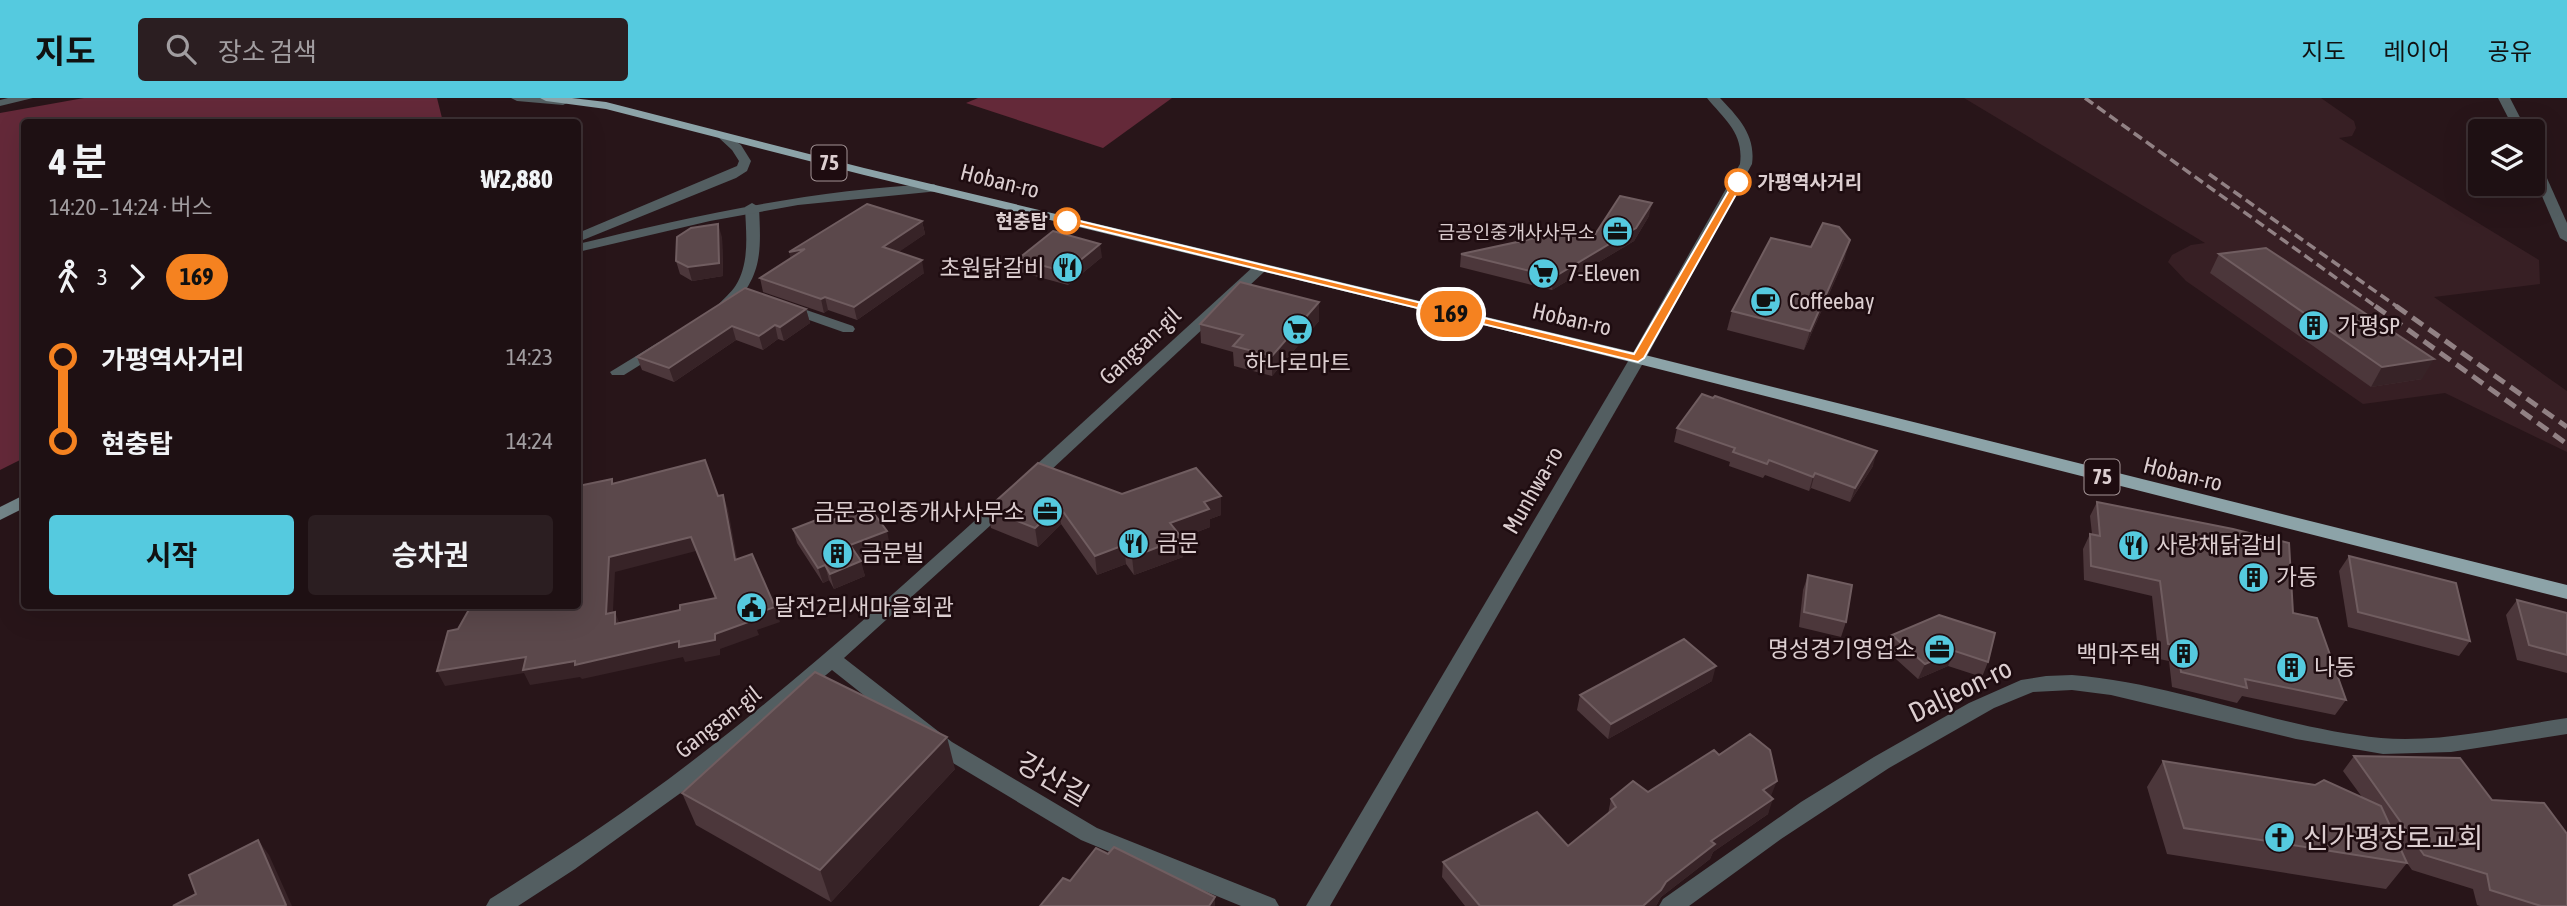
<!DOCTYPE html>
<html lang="ko">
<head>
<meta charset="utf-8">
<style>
	body { margin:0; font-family:"Asap Condensed","Noto Sans KR",sans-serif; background:#2b1e21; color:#f1f3f6; height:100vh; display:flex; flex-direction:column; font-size:26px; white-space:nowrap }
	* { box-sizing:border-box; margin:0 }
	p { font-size:23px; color:#a19da0 }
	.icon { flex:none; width:38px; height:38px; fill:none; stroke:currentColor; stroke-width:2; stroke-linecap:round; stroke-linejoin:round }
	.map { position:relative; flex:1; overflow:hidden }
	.side { position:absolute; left:21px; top:21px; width:560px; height:490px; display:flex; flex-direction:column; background:#1e1013; border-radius:7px; box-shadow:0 7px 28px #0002,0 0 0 2px #3c3033 }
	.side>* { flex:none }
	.badge { padding:0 14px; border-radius:23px; font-size:24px; line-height:46px }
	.controls { position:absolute; left:2468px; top:21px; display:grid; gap:14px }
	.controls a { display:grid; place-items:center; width:77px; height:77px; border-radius:7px; background:#1e1013; box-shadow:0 7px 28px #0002,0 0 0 2px #3c3033; font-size:35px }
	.map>.badge { position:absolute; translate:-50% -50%; box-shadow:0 0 0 4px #fff }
	.legs { display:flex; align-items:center; gap:10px; height:77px; padding:0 28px; font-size:23px }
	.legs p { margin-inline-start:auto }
	.head { display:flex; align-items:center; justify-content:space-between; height:119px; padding:0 28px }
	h1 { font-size:38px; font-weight:700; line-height:52px }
	.button { display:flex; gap:14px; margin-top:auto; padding:14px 28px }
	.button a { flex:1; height:80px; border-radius:7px; background:#55cadf; color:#111; font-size:28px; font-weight:700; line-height:80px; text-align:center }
	.button a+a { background:#2b1e21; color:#f1f3f6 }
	ul { padding:0 28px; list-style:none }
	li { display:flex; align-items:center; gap:24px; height:84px; font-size:26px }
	li i { display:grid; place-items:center; width:10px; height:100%; margin:0 9px; background:currentColor }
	li i::after { content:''; width:18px; height:18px; margin:-9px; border:5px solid; border-radius:50%; background:#1e1013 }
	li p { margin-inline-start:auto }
	li:first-child i { background:linear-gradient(#0000 50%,currentColor 0) }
	li:last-child i { background:linear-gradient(currentColor 50%,#0000 0) }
	header { display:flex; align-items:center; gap:42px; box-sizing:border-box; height:98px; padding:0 35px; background:#55cadf; color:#111 }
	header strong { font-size:33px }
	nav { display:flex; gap:38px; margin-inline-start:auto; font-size:24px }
	.search { width:490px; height:63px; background:#2b1e21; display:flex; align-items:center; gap:18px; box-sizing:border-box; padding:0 24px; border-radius:7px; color:#a19da0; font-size:26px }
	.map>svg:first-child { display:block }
</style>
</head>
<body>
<header>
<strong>지도</strong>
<div class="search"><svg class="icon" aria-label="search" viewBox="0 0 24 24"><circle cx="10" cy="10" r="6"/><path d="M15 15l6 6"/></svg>장소 검색</div>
<nav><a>지도</a><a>레이어</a><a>공유</a></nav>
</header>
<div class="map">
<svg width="2567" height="808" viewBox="0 0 2567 808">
	<rect width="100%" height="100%" fill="#281519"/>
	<polygon fill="#371f24" points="1964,0 2321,0 2354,23 2356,30 2352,38 2339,40 2539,162 2540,186 2434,199 2567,293 2567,354 2445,295 2363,306 2186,183 2168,164 2172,157 2191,147 2205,145"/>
	<g fill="#642939">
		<polygon points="84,0 437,0 443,24 24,24 24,360 0,372 0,15"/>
		<polygon points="978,0 1172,0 1103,50 966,5"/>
	</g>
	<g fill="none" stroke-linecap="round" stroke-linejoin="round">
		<g fill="#535e61" fill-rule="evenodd">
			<polygon points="2498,0 2510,0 2527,33 2515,33"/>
			<polygon points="2532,56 2538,60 2567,125 2567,144 2560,140 2532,75"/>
			<path d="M752,105L759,109C761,153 763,179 729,211H719L717,208C723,201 731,195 736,187C750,164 746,135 745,109Z"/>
			<polygon points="1259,167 1264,168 1264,174 1036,386 1024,386 1021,382 1024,378 1254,168"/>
			<polygon points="786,205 853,228 855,231 853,234 843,234 781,212 779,209 781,206"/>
			<polygon points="659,244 664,246 667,249 664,252 624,277 612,277 610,274"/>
			<polygon points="1638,255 1646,260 1330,808 1306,808 1630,260"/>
			<path d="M1007,397L1016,403L1013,407L844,560L952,644L1097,730L1275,801L1279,808H1241L1081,742L938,656L832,572L707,676L575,771L518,808H486L490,801C559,758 626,714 691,664C799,582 900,490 1001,399Z"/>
			<path d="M2072,577C2177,585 2276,630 2381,640C2443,645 2506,629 2567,620V636L2451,654L2383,656L2296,641L2111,597L2072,592L2033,594L1994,610L1889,670L1781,741L1689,808H1659L1663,801L1801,704L1874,659L1969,605L2021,582L2046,578Z"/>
		</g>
		<g fill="#535e61" fill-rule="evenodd">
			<polygon points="8,0 33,0 0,8 0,2"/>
			<polygon points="511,0 557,0 569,4 563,7 517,3"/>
			<path d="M1707,0H1720C1738,19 1756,37 1752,66L1646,260L1638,265L1633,263L1630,260L1740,66C1744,35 1725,22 1707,0Z"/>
			<polygon points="724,35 741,47 751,63 747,73 736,80 578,144 578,135 737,68 739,63 732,52 718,39"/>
			<path d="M934,86L940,90L939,93L798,107L710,123L578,154V146C696,117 812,92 934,86Z"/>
		</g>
		<polygon fill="#738589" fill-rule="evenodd" points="24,397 24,410 0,422 0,409"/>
		<polygon fill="#8ca3a8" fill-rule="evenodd" points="540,0 572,0 606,4 864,70 1641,256 2567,487 2567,501 1512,234 864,77 606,11 546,3"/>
		<g stroke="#918184" stroke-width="3.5" stroke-dasharray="10 5" stroke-linecap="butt">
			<polyline points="2085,0 2378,210"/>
			<polyline points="2209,76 2399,210"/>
		</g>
		<g stroke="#918184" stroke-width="5" stroke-dasharray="13 7" stroke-linecap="butt">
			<polyline points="2375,208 2567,346"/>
			<polyline points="2396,208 2567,329"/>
		</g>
	</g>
	<g fill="#4c373b">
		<polygon points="1649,118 1634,143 1552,192 1460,169 1461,156 1594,138"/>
		<polygon points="922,123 925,136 898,154 924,175 857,222 828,212 824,215 763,194 760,180"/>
		<polygon points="722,139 723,178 692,183 680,176 676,163"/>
		<polygon points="2219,156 2422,281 2371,289 2210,175"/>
		<polygon points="1102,159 1068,187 1020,174 1018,161"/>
		<polygon points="1845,160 1804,252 1727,232 1732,213"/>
		<polygon points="745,190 806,211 810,225 784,243 778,241 763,252 736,242 674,284 642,272 637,259"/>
		<polygon points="1319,204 1319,223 1272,278 1234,268 1233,254 1201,245 1200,226"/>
		<polygon points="1677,330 1873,368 1850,404 1811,390 1809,393 1765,377 1763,380 1729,368 1730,364 1674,344"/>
		<polygon points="1122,396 1221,398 1221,417 1210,421 1210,429 1182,440 1183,459 1134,477 1126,466 1097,477 1061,426 1038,449 991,430 987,411"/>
		<polygon points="2097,404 2293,515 2346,602 2335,617 2242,598 2237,605 2172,589 2169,563 2159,561 2152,498 2084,482 2083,451 2090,436 2092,436 2090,418"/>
		<polygon points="827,424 890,448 859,460 865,478 834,491 829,482 823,485 797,445 793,431"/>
		<polygon points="2349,458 2470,543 2459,558 2348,529 2339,473"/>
		<polygon points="1808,477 1846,524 1841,539 1799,529 1803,492"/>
		<polygon points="2517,502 2567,515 2567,575 2517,562 2506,517"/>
		<polygon points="1939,517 1988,564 1982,579 1948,568 1918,581 1886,552 1892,537"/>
		<polygon points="1712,583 1608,641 1577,612 1580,597"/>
		<polygon points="2354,658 2567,808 2480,808 2477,807 2473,791 2412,772 2407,765 2386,791 2167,756 2147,689 2163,663 2362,699 2343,673"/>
		<polygon points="955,671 831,804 696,727 682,695"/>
		<polygon points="1648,694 1771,698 1768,716 1713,754 1710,761 1661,799 1656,808 1465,808 1442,779 1443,764 1568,748 1608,716 1611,701"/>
	</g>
	<g fill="#372327">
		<polygon points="1652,105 1649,118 1634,143 1552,192 1554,179"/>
		<polygon points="922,123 925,136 886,163 883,149"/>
		<polygon points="718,126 722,139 723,178 692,183 688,169"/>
		<polygon points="1850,142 1845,160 1804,252 1810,233"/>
		<polygon points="1100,146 1102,159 1068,187 1066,174"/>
		<polygon points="805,151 792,167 789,154"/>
		<polygon points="922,162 924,175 857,222 854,209"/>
		<polygon points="825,199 828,212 824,215 821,201"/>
		<polygon points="1319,204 1319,223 1272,278 1272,258"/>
		<polygon points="806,211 810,225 784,243 780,229"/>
		<polygon points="775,227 778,241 763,252 759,238"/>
		<polygon points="732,228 736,242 674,284 669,270"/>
		<polygon points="2434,261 2422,281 2371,289 2382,269"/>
		<polygon points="1877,353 1873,368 1850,404 1855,390"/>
		<polygon points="1815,375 1811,390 1809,393 1813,379"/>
		<polygon points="723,397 728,411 740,477 735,462"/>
		<polygon points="1221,398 1221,417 1210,421 1210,429 1171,444 1170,425 1204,404"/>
		<polygon points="1059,408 1061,426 1038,449 1035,430"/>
		<polygon points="887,433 890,448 854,462 850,447"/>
		<polygon points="691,439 696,453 615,474 612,531 606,516 609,459"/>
		<polygon points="1182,440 1183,459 1134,477 1132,459"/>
		<polygon points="1124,447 1126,466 1097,477 1095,458"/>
		<polygon points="861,463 865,478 834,491 830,476"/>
		<polygon points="825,467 829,482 823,485 818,470"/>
		<polygon points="775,509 780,524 757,532 759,537 720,551 720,557 685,564 683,559 582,581 580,579 530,587 524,575 445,588 437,573 526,559 679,543 715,536 752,517"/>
		<polygon points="615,514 621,529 615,526"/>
		<polygon points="1955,553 1948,568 1918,581 1925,566"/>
		<polygon points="1716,568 1712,583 1608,641 1611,626"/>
		<polygon points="947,639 955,671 831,804 820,772"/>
		<polygon points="1777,683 1771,698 1758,707 1763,692"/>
		<polygon points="1773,701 1768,716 1713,754 1710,761 1661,799 1656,808 1643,808 1666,784 1711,743"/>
		<polygon points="258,742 269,757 292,808 284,808"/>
		<polygon points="1215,799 1215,808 1209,808"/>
	</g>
	<g fill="#5b484b" stroke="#705d60" stroke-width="2" fill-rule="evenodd">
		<polygon points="1620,98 1652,105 1636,130 1554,179 1461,156 1550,137 1557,129 1594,138"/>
		<polygon points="867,106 922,123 883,149 922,162 854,209 825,199 821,201 760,180 805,151 789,154"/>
		<polygon points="1823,125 1839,129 1850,142 1810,233 1732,213 1771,140 1811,149"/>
		<polygon points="718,126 719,165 688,169 676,163 677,139 691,130"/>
		<polygon points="1053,133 1100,146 1066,174 1018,161"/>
		<polygon points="2266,150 2434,261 2382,269 2219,156"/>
		<polygon points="1240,184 1319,204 1272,258 1233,248 1243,237 1200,226"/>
		<polygon points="745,190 806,211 780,229 775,227 759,238 732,228 669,270 637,259"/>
		<polygon points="1702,296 1713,300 1715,298 1877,353 1855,390 1815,375 1813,379 1769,362 1767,366 1733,354 1735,350 1677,330"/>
		<path d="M705,362L718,398L723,397L735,462L752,456L775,509L752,517L754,522L715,536V542L679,549V543L575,567V563L523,572L526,559L437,573L448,533L458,531L471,508H578V388L612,381V386ZM691,439L716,500L680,507V512L615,526V514L606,516L609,459Z"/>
		<polygon points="1038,365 1122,396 1196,370 1221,398 1204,404 1209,411 1170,425 1182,440 1132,459 1124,447 1095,458 1059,408 1035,430 987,411"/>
		<polygon points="2097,404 2233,431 2289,445 2293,515 2317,520 2346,602 2245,581 2247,590 2181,574 2178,548 2168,546 2160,483 2091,468 2090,436 2100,438"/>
		<polygon points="869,409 887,433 850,447 861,463 830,476 825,467 818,470 793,431 824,419 827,424"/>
		<polygon points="2349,458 2456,485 2470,543 2358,514"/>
		<polygon points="1808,477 1852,487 1846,524 1804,514"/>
		<polygon points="2517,502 2567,515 2567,557 2529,547"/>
		<polygon points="1939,517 1995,535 1988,564 1955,553 1925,566 1892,537"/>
		<polygon points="1684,541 1716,568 1611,626 1580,597"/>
		<polygon points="815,574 947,639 820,772 682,695"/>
		<polygon points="1750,636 1770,652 1777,683 1763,692 1773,701 1711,743 1715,746 1666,784 1661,792 1643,808 1480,808 1443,764 1537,714 1568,748 1616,709 1611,701 1633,683 1648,694 1714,652 1719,657"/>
		<polygon points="2354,658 2460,660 2492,702 2544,705 2567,736 2567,808 2541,808 2490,792 2487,776 2424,757"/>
		<polygon points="2163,663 2315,687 2324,682 2381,708 2407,765 2184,730"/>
		<polygon points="258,742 286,807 284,808 173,808 196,796 189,777"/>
		<polygon points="1114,749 1215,799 1209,808 1040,808 1063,780 1070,783 1096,750 1108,756"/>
	</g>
	<polygon fill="#f58220" stroke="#fff" stroke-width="2" points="1735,82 1743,84 1644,260 1638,264 1062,123 1067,120 1634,256"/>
	<defs>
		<symbol id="office-disc" viewBox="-11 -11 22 22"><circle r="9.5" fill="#55cadf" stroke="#1e0c10"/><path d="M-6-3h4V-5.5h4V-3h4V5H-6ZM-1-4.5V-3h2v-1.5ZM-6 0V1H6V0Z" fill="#111"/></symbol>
		<symbol id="restaurant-disc" viewBox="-11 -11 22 22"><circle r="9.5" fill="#55cadf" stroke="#1e0c10"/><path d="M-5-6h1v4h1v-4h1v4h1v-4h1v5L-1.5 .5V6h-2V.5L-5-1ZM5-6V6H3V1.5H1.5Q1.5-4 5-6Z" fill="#111"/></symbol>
		<symbol id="supermarket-disc" viewBox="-11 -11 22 22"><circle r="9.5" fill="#55cadf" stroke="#1e0c10"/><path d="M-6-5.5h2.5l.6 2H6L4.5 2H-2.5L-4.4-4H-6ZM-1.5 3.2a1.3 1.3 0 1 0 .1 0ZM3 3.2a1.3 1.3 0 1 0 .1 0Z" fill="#111"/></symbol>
		<symbol id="cafe-disc" viewBox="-11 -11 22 22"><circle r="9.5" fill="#55cadf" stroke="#1e0c10"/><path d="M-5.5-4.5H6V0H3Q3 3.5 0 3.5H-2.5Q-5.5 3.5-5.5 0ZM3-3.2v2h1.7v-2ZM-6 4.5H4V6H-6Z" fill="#111"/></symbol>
		<symbol id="building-disc" viewBox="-11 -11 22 22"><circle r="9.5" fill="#55cadf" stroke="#1e0c10"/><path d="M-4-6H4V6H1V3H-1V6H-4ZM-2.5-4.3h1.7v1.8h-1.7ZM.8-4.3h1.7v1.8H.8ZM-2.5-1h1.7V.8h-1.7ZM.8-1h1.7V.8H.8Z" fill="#111"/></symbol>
		<symbol id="civic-disc" viewBox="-11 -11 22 22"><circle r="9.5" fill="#55cadf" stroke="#1e0c10"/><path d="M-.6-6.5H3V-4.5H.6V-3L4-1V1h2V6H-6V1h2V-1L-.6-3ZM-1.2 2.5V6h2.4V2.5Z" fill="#111"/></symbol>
		<symbol id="church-disc" viewBox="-11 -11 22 22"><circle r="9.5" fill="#55cadf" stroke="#1e0c10"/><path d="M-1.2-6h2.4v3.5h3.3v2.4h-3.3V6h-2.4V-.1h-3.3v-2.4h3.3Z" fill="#111"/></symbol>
	</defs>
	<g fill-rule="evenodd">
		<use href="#office-disc" x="1600" y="116" width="35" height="35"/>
		<use href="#restaurant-disc" x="1050" y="152" width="35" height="35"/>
		<use href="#supermarket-disc" x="1526" y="158" width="35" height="35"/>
		<use href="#cafe-disc" x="1748" y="186" width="35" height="35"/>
		<use href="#building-disc" x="2296" y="210" width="35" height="35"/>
		<use href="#supermarket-disc" x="1280" y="214" width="35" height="35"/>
		<use href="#office-disc" x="1030" y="396" width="35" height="35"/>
		<use href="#restaurant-disc" x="1116" y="428" width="35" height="35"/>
		<use href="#restaurant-disc" x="2116" y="430" width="35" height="35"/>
		<use href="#building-disc" x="820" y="438" width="35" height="35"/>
		<use href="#building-disc" x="2236" y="462" width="35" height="35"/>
		<use href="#civic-disc" x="734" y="492" width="35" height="35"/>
		<use href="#office-disc" x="1922" y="534" width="35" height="35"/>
		<use href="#building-disc" x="2166" y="538" width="35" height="35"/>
		<use href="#building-disc" x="2274" y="552" width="35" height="35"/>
		<use href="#church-disc" x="2262" y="722" width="35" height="35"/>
	</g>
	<g fill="#fff" stroke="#f58220" stroke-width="3.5">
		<circle cx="1738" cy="84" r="12"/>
		<circle cx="1067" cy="123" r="12"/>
	</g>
	<g text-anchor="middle" stroke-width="5" stroke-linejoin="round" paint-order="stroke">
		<g font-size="19" font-weight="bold" fill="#dcced0" stroke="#1e0c10" text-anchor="start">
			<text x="1757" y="91">가평역사거리</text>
			<text x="1048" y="130" text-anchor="end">현충탑</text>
		</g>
		<g font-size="19" fill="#dcced0" stroke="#1e0c10" text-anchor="end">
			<text x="1595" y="141">금공인중개사사무소</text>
		</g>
		<g fill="#1e0c10" stroke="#a39496" stroke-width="2">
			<rect x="811.5" y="47.5" width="35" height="35" rx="5"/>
			<rect x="2084.5" y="361.5" width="35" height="35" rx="5"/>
		</g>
		<g font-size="21" font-weight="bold" fill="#dcced0">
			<text x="829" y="72">75</text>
			<text x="2102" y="386">75</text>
		</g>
		<g font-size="23" fill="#dcced0" stroke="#1e0c10">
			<text transform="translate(1000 83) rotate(14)" y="8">Hoban-ro</text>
			<text transform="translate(1572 221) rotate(13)" y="8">Hoban-ro</text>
			<text transform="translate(1140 248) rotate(-43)" y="8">Gangsan-gil</text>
			<text transform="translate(2183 376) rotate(14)" y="8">Hoban-ro</text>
			<text transform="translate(1533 392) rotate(-60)" y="8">Munhwa-ro</text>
			<text transform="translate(718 624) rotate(-38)" y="8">Gangsan-gil</text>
		</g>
		<g font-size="23" fill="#dcced0" stroke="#1e0c10" text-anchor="start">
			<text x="1045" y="178" text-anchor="end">초원닭갈비</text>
			<text x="1567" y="183">7-Eleven</text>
			<text x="1789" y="211">Coffeebay</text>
			<text x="2337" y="236">가평SP</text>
			<text x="1298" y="273" text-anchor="middle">하나로마트</text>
			<text x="1025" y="422" text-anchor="end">금문공인중개사사무소</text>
			<text x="1157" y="453">금문</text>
			<text x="2156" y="455">사랑채닭갈비</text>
			<text x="861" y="463">금문빌</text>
			<text x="2276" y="487">가동</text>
			<text x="774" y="517">달전2리새마을회관</text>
			<text x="1916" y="559" text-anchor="end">명성경기영업소</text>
			<text x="2161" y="564" text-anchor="end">백마주택</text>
			<text x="2314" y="577">나동</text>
		</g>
		<g font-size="28" fill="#dcced0" stroke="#1e0c10">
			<text transform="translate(1960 592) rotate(-26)" y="10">Daljeon-ro</text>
			<text transform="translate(1053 681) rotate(30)" y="10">강산길</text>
		</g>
		<g font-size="28" fill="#dcced0" stroke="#1e0c10" text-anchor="start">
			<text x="2303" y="750">신가평장로교회</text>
		</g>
	</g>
</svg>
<div class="controls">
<a><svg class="icon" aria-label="layers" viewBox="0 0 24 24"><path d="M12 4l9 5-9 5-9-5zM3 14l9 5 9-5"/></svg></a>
</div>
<b class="badge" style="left:1451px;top:216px;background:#f58220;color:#111">169</b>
<section class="side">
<div class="head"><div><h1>4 분</h1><p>14:20 – 14:24 · 버스</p></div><b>₩2,880</b></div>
<div class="legs"><svg class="icon" aria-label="walk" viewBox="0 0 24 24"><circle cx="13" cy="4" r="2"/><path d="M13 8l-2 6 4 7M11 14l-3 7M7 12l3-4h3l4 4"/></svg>3<svg class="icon" aria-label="forward" viewBox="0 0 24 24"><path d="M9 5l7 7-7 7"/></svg><b class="badge" style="background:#f58220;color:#111">169</b></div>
<ul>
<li><i style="color:#f58220"></i><b>가평역사거리</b><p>14:23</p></li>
<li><i style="color:#f58220"></i><b>현충탑</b><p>14:24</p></li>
</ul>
<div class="button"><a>시작</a><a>승차권</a></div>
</section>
</div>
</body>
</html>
